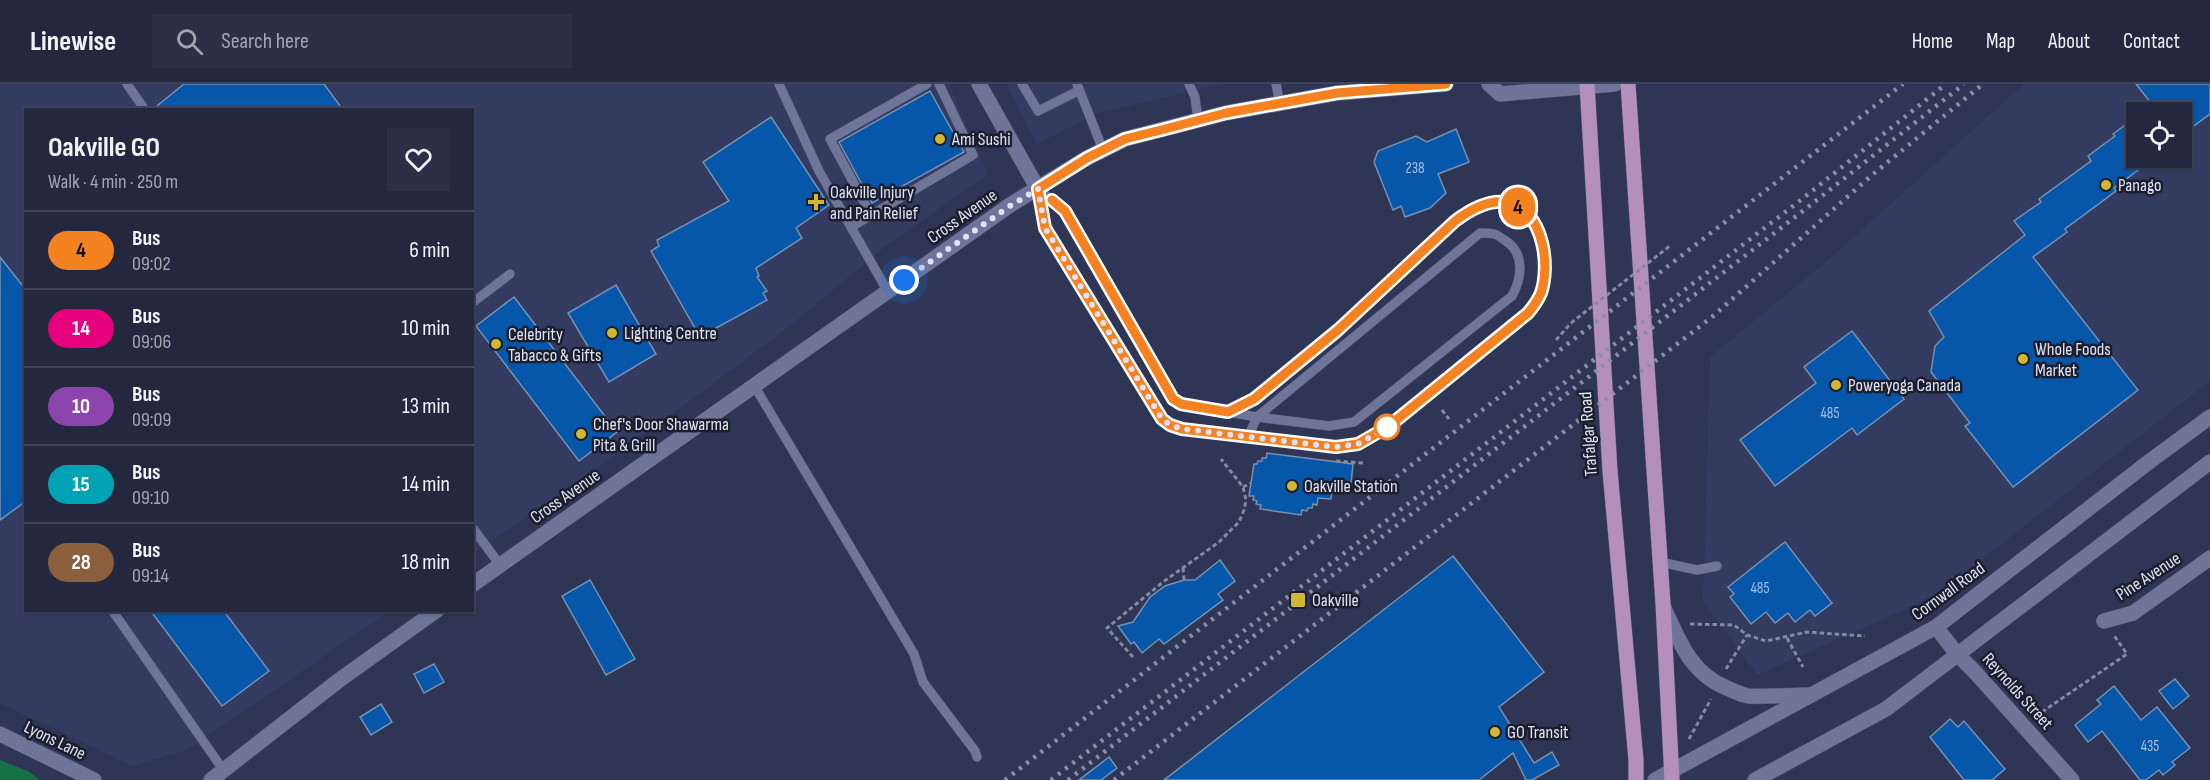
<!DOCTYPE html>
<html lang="en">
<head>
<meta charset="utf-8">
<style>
	body { margin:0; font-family:"Sofia Sans Condensed",sans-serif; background:#2b3046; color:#f1f3f6; height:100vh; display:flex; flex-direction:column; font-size:22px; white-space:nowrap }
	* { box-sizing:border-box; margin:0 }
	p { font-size:20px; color:#a3a6b0 }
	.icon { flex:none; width:33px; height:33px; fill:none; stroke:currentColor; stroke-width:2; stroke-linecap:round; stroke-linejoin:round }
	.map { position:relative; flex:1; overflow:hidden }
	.panel { position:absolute; left:24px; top:24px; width:450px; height:504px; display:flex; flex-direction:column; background:#23283f; border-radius:0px; box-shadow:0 2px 4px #0004,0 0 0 2px #404459 }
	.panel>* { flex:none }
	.badge { padding:0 12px; border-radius:20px; font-size:21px; line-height:39px }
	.controls { position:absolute; left:2126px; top:18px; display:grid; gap:12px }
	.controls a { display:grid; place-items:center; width:66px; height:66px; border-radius:0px; background:#23283f; box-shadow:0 2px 4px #0004,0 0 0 2px #404459; font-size:30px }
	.you { position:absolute; width:30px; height:30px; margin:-15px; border:4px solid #fff; border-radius:50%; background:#1a73e8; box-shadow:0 0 0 9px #1a73e833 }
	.map>.badge { position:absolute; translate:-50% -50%; box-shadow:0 0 0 3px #fff }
	.round { display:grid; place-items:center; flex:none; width:63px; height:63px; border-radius:0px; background:#2b3046 }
	.overview { display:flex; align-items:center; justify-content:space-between; height:102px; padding:0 24px }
	h1 { font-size:28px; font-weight:700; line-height:45px }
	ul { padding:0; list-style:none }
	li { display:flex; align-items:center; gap:18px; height:78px; padding:0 24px; border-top:2px solid #404459 }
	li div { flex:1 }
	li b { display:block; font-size:22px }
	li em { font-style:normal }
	li .badge { min-width:66px; font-weight:700; text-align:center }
	header { display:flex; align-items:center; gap:36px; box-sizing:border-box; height:84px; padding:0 30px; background:#23283f; border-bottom:2px solid #404459 }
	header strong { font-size:28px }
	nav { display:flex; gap:33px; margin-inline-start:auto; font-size:21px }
	.search { width:420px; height:54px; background:#2b3046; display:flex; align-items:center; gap:15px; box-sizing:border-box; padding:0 21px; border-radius:0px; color:#a3a6b0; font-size:22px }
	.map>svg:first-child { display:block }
</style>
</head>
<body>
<header>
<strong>Linewise</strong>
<div class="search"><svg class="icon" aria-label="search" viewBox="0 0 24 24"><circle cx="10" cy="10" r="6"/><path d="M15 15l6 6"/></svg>Search here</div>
<nav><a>Home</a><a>Map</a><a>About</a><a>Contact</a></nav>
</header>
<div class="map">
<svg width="2210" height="696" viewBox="0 0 2210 696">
	<rect width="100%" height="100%" fill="#2f3554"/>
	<g fill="#343b61" fill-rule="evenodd">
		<polygon points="0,0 949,0 988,90 886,162 791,241 627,364 473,470 472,26 26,26 26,526 390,527 187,666 132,682 0,619"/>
		<polygon points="1006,0 1223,0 1098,29 1037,60"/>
		<path d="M2024,0H2210V297L1935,512L1757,591L1703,517L1710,273L1827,177ZM2136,28H2181V74H2136Z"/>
	</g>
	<polygon fill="#167244" points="0,676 30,688 39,696 0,696"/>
	<g fill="#0657aa" stroke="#7790b0" stroke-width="1.5">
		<polygon points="184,0 324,0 343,26 152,26"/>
		<polygon points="2136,0 2210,0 2210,30 2191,44 2189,42 2181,48 2181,28 2158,28"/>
		<polygon points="930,7 964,68 872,119 839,58"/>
		<polygon points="771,33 829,121 796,144 802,154 756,184 759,192 757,193 767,207 763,209 767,216 700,253 651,167 659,162 657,156 729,117 703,78"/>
		<polygon points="2136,33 2136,76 2141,84 2114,104 2116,107 2065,145 2067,148 2033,173 2138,306 2013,403 1965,342 1970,339 1931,288 1935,262 1944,253 1929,227 2025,151 2014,137 2041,118 2039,115 2091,77 2088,72 2115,52 2113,50"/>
		<polygon points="1456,45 1469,78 1438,90 1446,109 1430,124 1405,133 1401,122 1393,126 1374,78 1378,67 1416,52 1427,58"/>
		<polygon points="0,173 26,206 26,417 0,436"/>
		<polygon points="616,201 656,270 609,298 568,229"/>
		<polygon points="514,213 617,348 579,377 476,242"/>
		<polygon points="1852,247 1904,315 1857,351 1852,344 1775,402 1740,356 1816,299 1804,283"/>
		<polygon points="1267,369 1353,380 1351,400 1333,399 1331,415 1318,414 1317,421 1313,420 1312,424 1308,424 1307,427 1302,426 1301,431 1260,425 1261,421 1256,420 1257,417 1253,416 1254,412 1249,412 1254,380 1257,380 1258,377 1262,377 1262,374 1266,374"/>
		<polygon points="1785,458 1832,519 1815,532 1810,526 1795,538 1788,529 1775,539 1766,528 1751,540 1730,513 1734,510 1728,503"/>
		<polygon points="1453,472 1544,588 1499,623 1534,679 1552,668 1559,681 1532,696 1526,696 1513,669 1479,696 1164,696"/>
		<polygon points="1220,476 1235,497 1218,510 1223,516 1164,560 1159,555 1142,569 1134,558 1131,560 1118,542 1133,538 1150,513 1165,502 1184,496 1195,496"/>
		<polygon points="590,496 635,575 606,591 562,512"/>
		<polygon points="150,526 223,526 269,587 222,622"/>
		<polygon points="434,580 444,598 424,609 414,590"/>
		<polygon points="2175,595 2189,612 2173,625 2159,607"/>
		<polygon points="2114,602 2141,636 2157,623 2190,664 2172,678 2175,681 2163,691 2159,686 2146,696 2140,696 2102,647 2088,658 2075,641 2101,620 2097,616"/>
		<polygon points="381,620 392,638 371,651 360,633"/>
		<polygon points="1950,635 1958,643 1964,637 2005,685 1992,696 1964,696 1930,653"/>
		<polygon points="1109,673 1117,684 1101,696 1079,696"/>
	</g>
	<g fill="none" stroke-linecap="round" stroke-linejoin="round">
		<defs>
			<g id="lane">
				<polyline points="127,0 145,26"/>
				<polyline points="779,0 819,87 888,208"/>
				<polyline points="1022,0 1038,27 1078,7"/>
				<polyline points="1077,0 1103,66"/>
				<polyline points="1189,0 1195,13 1198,36"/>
				<polyline points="1276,0 1280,20"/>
				<path d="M1038,105L1045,144L1162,335L1170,341L1182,345L1336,363L1358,360L1389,342L1529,229C1533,222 1538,216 1541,209C1550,182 1544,134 1515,121C1494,111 1470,125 1455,137C1400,188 1346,240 1288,287C1270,302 1251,322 1228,328"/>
				<path d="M1038,105L1065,127L1173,315L1181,320L1257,333L1329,342L1354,338L1512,212C1522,194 1525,170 1506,157C1503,155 1498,151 1494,150C1490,149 1484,149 1480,149L1257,333L1248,353"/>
				<polyline points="871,131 830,55 927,0"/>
				<polyline points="851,143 973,71 939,0"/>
				<polyline points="472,219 510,190"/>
				<polyline points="755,303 914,570 923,598 975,667 977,673"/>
				<polyline points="472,443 500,481"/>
				<polyline points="1660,478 1697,486 1717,482"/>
				<polyline points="112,526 224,687"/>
			</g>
			<g id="street">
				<polyline points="979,0 1038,105"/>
				<polyline points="2104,537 2133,529 2210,474"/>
				<polyline points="1936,543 1957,570 1974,587 2072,696"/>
				<polyline points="0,650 94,696"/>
			</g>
			<g id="secondary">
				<polyline points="1489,0 1500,10 1615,0"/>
				<polyline points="472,501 1010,121 1087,74 1125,55 1226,29 1337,9 1446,0"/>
				<path d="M1664,524C1679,557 1691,590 1727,604C1734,607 1741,611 1749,612C1768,613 1789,611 1809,611"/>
				<polyline points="211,696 338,597 437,526"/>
				<polyline points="1655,696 1936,543 2150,377 2210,333"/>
				<polyline points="1755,696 1886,625 2210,378"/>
			</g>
			<g id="primary">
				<polyline points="1587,0 1610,387 1636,676 1636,696"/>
				<polyline points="1628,0 1663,520 1672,696"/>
			</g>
		</defs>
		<use href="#lane" stroke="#4c506b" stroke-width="10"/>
		<use href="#street" stroke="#4c506b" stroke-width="16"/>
		<use href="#secondary" stroke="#4c506b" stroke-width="16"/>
		<use href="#primary" stroke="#4c506b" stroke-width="16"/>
		<g stroke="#8489a3" stroke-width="3" stroke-dasharray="4.5 3" stroke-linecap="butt">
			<polyline points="1556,256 1571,239"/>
			<polyline points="1442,326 1449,335"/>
			<polyline points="1336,377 1363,379"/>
			<polyline points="1243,403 1251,399"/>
			<polyline points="1183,484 1184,496"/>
			<polyline points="1690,540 1734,541 1747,551 1766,557 1807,548 1865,552"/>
			<polyline points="1787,554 1803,583"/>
			<polyline points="1133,573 1107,544 1163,498 1219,458 1239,438 1244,426 1246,416 1243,403 1221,375"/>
			<polyline points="1726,585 1747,551"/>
			<polyline points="2042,628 2127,570 2113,550"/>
			<polyline points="1689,655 1711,615"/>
		</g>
		<use href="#lane" stroke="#6e7599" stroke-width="9"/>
		<use href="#street" stroke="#6e7599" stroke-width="15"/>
		<use href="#secondary" stroke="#6e7599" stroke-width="15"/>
		<use href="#primary" stroke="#b58fbc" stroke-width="15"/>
		<g stroke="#898ea8" stroke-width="4.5" stroke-dasharray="3 6" stroke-linecap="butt">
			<polyline points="1005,696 1903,0"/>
			<polyline points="1051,696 1802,115 1946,0"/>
			<polyline points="1068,696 1808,123 1964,0"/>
			<polyline points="1114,696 1712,233 1872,91 1983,0"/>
		</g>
		<polyline stroke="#8489a3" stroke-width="3" stroke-dasharray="4.5 3" stroke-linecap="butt" points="1571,239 1671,161"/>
	</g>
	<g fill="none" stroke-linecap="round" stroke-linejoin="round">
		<defs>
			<path id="line" d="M1052,116L1065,127L1173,315L1181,320L1228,328L1254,315L1338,246L1455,137C1471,125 1494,111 1515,121C1544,134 1550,182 1541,209C1538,216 1533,223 1528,229L1389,342L1358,360L1336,363L1182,345L1170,341L1162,335L1045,144L1038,105L1087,74L1125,55L1165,45L1226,29L1337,9L1446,0"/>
		</defs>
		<use href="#line" stroke="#fff" stroke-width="14"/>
		<use href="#line" stroke="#f58220" stroke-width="9"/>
		<polyline stroke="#dfe3f8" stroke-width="6" stroke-dasharray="0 10.8" points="904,196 1010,122 1038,105 1045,144 1162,335 1170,341 1182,345 1336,363 1358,360 1389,342 1387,343"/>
	</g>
	<g fill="#d4b635" stroke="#1b1e2c" stroke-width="2">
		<circle cx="940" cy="55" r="6"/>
		<circle cx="2106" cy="101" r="6"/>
		<path d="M813 109h6v6h6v6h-6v6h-6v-6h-6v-6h6z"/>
		<circle cx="612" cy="249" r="6"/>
		<circle cx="496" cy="260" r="6"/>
		<circle cx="2023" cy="275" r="6"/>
		<circle cx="1836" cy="301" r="6"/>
		<circle cx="581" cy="350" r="6"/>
		<circle cx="1292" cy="402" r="6"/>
		<rect x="1290" y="508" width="16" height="16" rx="3"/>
		<circle cx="1495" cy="648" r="6"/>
	</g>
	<circle fill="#fff" stroke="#f58220" stroke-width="3" cx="1387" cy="343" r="12"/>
	<g text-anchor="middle" stroke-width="5" stroke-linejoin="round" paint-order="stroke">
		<g font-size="15" fill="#a9c0e4">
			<text x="1415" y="89">238</text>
			<text x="1830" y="334">485</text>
			<text x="1760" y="509">485</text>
			<text x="2150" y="667">435</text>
		</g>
		<g font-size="18" fill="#dfe3f8" stroke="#1b1e2c" text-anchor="start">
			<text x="952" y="61">Ami Sushi</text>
			<text x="2118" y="107">Panago</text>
			<text x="830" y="114">Oakville Injury<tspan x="830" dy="21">and Pain Relief</tspan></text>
			<text x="624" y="255">Lighting Centre</text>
			<text x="508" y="256">Celebrity<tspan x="508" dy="21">Tabacco &amp; Gifts</tspan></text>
			<text x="2035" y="271">Whole Foods<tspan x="2035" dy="21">Market</tspan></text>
			<text x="1848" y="307">Poweryoga Canada</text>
			<text x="593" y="346">Chef's Door Shawarma<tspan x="593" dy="21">Pita &amp; Grill</tspan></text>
			<text x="1304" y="408">Oakville Station</text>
			<text x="1312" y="522">Oakville</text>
			<text x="1507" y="654">GO Transit</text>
		</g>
		<g font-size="18" fill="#dfe3f8" stroke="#1b1e2c">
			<text transform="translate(962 132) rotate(-35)" y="6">Cross Avenue</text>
			<text transform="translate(1588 350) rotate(-94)" y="6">Trafalgar Road</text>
			<text transform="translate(565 412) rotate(-35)" y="6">Cross Avenue</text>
			<text transform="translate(2148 492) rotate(-33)" y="6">Pine Avenue</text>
			<text transform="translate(1948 507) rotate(-36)" y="6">Cornwall Road</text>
			<text transform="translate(2018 607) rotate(48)" y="6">Reynolds Street</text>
			<text transform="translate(55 656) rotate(26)" y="6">Lyons Lane</text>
		</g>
	</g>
</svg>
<div class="controls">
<a><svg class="icon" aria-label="locate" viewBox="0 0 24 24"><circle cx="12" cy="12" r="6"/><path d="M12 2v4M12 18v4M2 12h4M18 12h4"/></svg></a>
</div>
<div class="you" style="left:904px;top:196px"></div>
<b class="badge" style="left:1518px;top:123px;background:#f58220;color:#111">4</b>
<section class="panel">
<div class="overview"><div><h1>Oakville GO</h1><p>Walk · 4 min · 250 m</p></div><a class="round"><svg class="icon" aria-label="heart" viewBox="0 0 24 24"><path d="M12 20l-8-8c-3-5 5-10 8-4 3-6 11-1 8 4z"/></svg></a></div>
<ul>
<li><span class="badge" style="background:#f58220;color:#111">4</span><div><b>Bus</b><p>09:02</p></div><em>6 min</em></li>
<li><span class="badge" style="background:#e6007e;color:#fff">14</span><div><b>Bus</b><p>09:06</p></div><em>10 min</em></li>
<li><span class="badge" style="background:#8e44ad;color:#fff">10</span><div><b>Bus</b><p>09:09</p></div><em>13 min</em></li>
<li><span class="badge" style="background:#00a3b4;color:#fff">15</span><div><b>Bus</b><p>09:10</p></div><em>14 min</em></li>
<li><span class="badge" style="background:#8b5e3c;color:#fff">28</span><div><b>Bus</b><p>09:14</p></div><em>18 min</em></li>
</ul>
</section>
</div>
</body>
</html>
